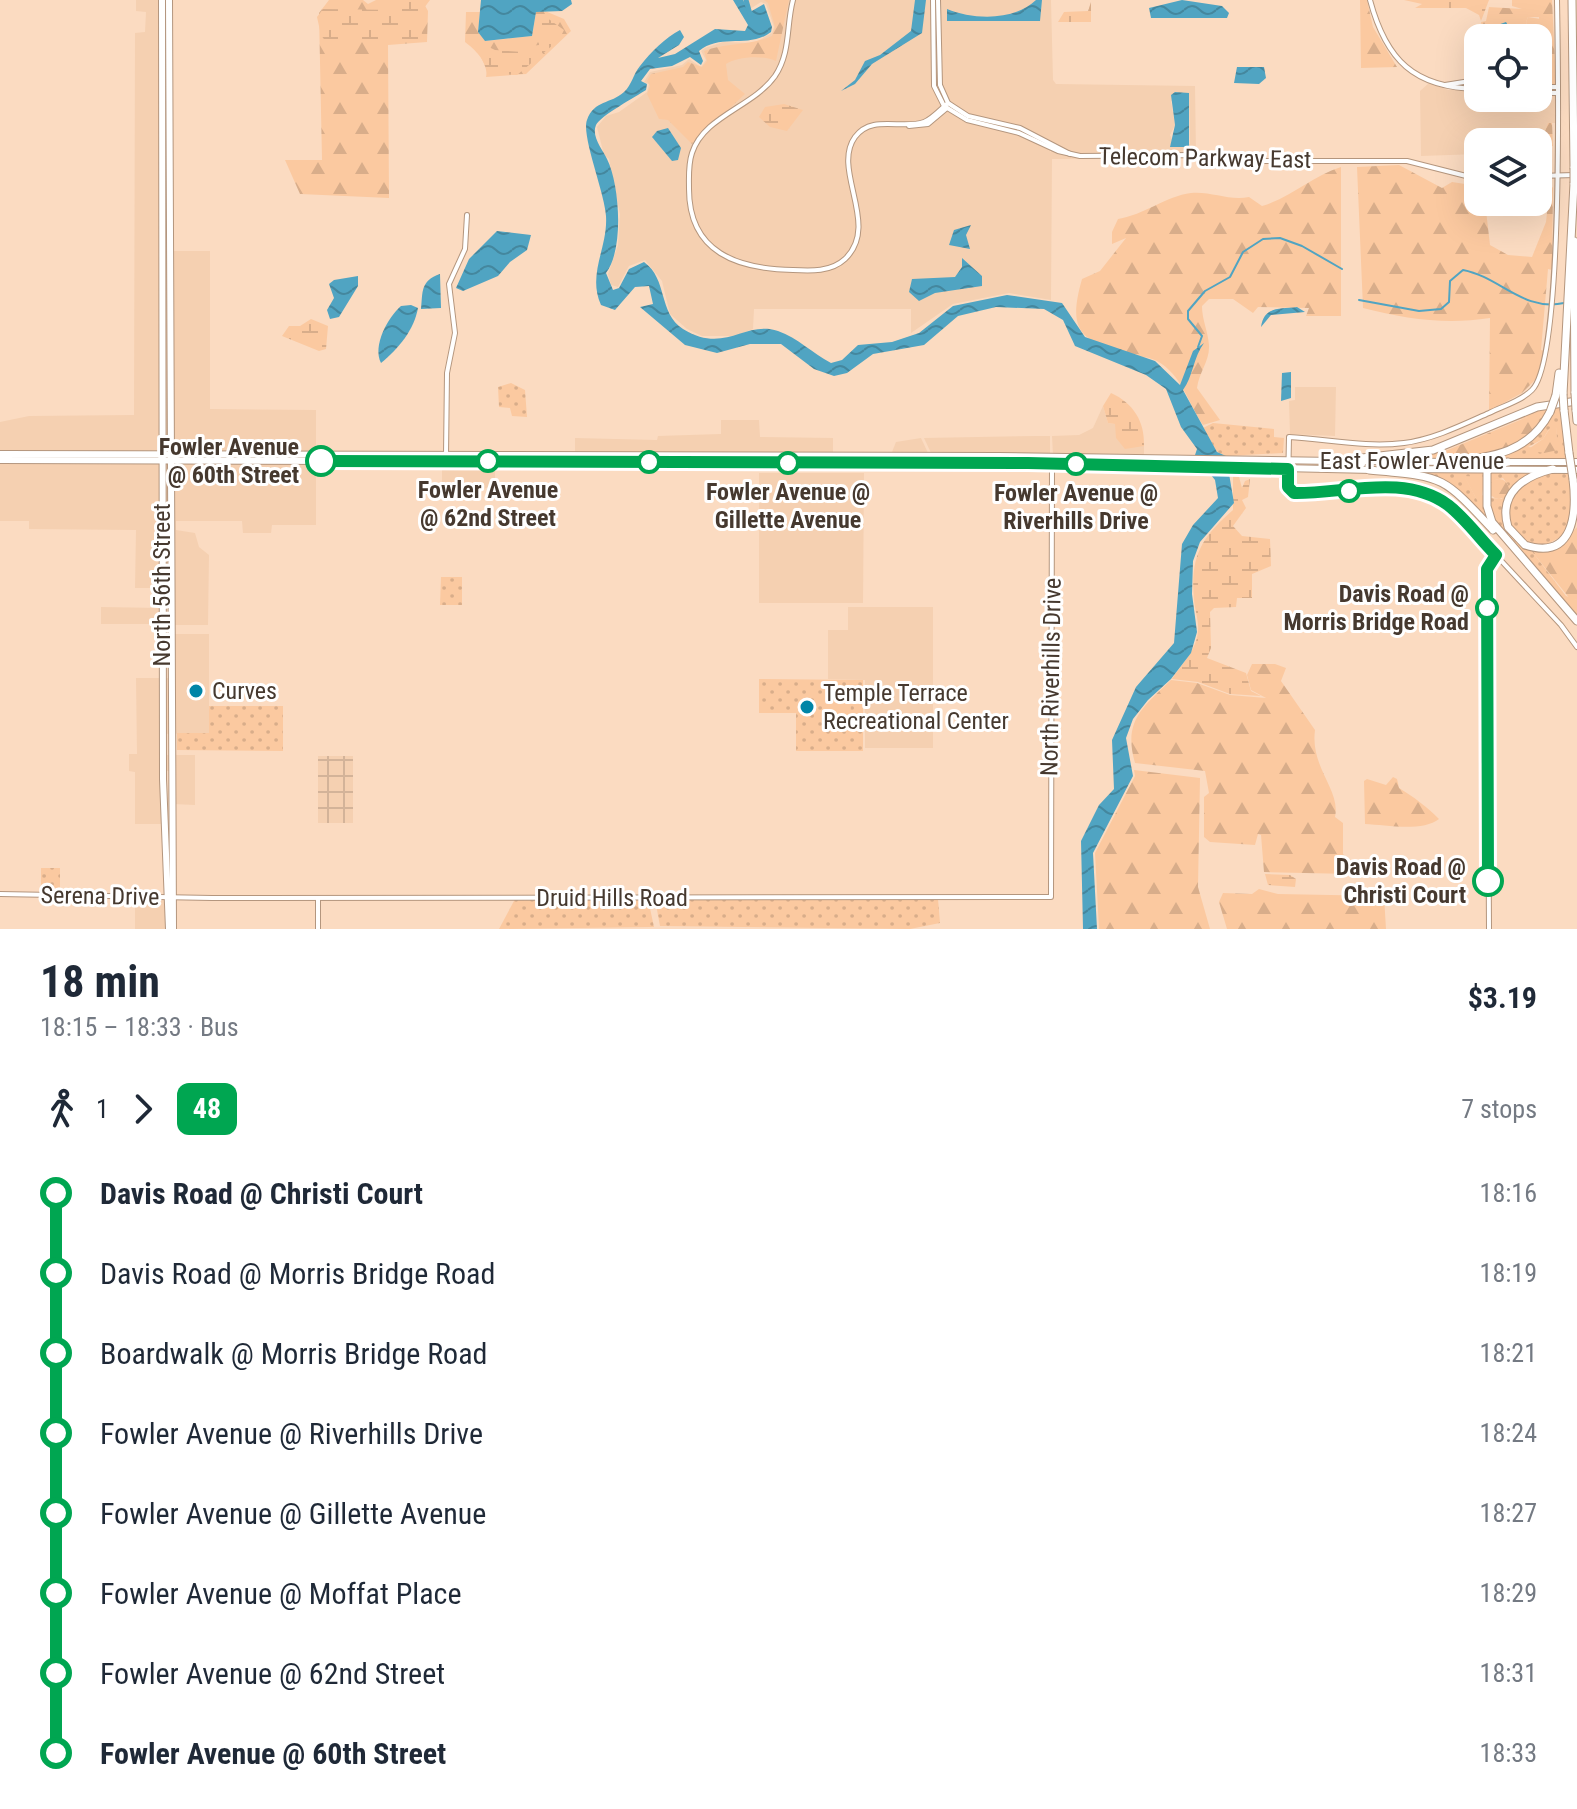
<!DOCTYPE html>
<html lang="en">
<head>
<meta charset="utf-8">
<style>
	body { margin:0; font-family:"Roboto Condensed",sans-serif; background:#f6f6f7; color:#1f2937; height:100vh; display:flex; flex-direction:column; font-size:30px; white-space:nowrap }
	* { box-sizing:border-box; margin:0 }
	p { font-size:26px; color:#747a83 }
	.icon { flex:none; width:44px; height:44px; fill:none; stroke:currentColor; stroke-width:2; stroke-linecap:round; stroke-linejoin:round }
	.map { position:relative; height:929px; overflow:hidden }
	.drawer { display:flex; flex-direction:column; background:#fff; flex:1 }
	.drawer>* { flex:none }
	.badge { padding:0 16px; border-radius:12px; font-size:28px; line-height:52px }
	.fabs { position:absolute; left:1464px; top:24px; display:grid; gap:16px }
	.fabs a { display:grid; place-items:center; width:88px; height:88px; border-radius:16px; background:#fff; box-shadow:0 8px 32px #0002; font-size:40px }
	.map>.badge { position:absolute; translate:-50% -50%; box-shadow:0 0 0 4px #fff }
	.legs { display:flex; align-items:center; gap:12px; height:88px; padding:0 40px; font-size:26px }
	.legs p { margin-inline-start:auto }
	.head { display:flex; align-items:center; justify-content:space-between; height:136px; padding:0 40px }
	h1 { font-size:44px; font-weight:700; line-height:60px }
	ul { padding:0 40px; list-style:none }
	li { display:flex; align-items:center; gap:28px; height:80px; font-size:30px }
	li i { display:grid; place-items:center; width:12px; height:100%; margin:0 10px; background:currentColor }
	li i::after { content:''; width:20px; height:20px; margin:-10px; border:6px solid; border-radius:50%; background:#fff }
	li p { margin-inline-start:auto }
	li:first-child i { background:linear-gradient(#0000 50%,currentColor 0) }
	li:last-child i { background:linear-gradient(currentColor 50%,#0000 0) }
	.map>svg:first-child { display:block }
</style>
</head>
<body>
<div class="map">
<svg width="1577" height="929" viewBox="0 0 1577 929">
	<defs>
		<pattern id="industrial-grid" width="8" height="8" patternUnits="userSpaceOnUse" patternTransform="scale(2)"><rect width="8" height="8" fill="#f5d0b1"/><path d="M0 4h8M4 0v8" fill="none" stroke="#d3b399"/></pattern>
		<pattern id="grass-dots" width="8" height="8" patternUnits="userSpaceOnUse" patternTransform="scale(2)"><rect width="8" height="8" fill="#fbc9a0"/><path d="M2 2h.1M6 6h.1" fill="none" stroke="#d8ad8a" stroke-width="1.8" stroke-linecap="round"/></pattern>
		<pattern id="forest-firs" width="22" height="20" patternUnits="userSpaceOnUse" patternTransform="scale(2)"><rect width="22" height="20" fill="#fbc9a0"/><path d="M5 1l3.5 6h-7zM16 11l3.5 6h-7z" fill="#d8ad8a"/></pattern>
		<pattern id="wetland-marsh" width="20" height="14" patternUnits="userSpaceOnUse" patternTransform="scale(2)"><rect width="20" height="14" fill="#fbc9a0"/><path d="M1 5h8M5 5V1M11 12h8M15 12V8" fill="none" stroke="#d8ad8a"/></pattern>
		<pattern id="water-waves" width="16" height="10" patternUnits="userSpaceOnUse" patternTransform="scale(2)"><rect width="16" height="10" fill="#50a4c2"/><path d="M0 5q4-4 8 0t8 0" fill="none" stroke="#44879e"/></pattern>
	</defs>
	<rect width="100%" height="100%" fill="#fbdbc1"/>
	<g fill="#f5d0b1" fill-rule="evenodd">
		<path d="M136,0H160L162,251H210V409L316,410V525H272L271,533H243L242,521H176V530L195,533L199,547L209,555L208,625H172V588H135L136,530L29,529V521H0V422L29,416L134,415L135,33L145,32L146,12L136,11ZM160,530H174L173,560L161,561Z"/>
		<path d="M745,0H1051L1053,80L1056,84L1195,86L1196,154H1073L1049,140L1050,152L1053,150L1072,157L1205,158L1052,159L1051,300L1009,293L953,304L911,333V309H754L753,329L735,336H702L687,329L670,314L662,281L645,260L629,266L618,287L611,285L608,274L618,245L620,214L609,159L604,155L597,127L606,116L619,112L647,92L649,84L644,82L650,72L682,65L689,59L701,67L706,60L701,51L705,48L723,42L754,43L772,33L774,27L766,4L761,2L750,9ZM1189,93L1190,144L1170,146L1173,141L1170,135L1175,125L1171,101Z"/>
		<polygon points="1429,83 1448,90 1478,90 1478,98 1556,94 1556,123 1548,123 1540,150 1538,142 1478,142 1478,154 1421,156 1420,91"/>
		<polygon points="1295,387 1336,387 1335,436 1290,434 1289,401 1295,400"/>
		<polygon points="1103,406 1108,423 1115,424 1132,445 1144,446 1144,456 1053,455 1052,436 1079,435 1093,428"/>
		<polygon points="721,420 759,420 760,437 833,438 833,453 575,453 575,438 657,440 658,436 721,434"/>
		<polygon points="1037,436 1050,436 1050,455 931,453 924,438"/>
		<polygon points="921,438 928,453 892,452 896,442"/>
		<polygon points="495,464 495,485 478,491 463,491 462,495 442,495 442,466"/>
		<polygon points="759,473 864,473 863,603 759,603"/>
		<polygon points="101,607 161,608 160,624 101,624"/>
		<polygon points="848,607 933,607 933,748 865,748 865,680 828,679 828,630 848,630"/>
		<polygon points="172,634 209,634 209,733 160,734 160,755 195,755 195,805 173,804 172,771 161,771 162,824 135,824 135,772 129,771 129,754 137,754 136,678 171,678"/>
		<rect x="135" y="898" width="32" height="31"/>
	</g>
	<rect fill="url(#industrial-grid)" x="318" y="756" width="35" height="67"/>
	<g fill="url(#grass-dots)" fill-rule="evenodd">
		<polygon points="511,383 525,390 527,417 512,416 510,408 499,407 498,387"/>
		<path d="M1562,404L1568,459H1496L1520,448L1555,405ZM1556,427L1557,450L1528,447L1543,439L1549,429Z"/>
		<path d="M1552,405C1527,463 1461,458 1408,458L1455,445ZM1541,415C1535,437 1467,455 1445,457L1441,450C1474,440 1507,418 1541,415Z"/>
		<polygon points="1213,423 1274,429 1274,437 1284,438 1283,453 1226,456 1217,452 1203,428"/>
		<path d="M1425,472L1484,473L1491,525L1453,485ZM1465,477H1485L1483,495L1476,498Z"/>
		<path d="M1532,473C1524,479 1515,484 1509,493C1492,521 1516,550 1545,549L1569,534L1577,512C1577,540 1557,552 1531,550L1566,596L1577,600V618L1496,527L1488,507L1489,473ZM1503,478L1508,485L1502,499L1491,498L1495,480Z"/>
		<path d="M1551,473H1570L1574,505L1566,533C1540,551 1535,549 1510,530L1507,505L1524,481Z"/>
		<polygon points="441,577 462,577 462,605 440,605"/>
		<polygon points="759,679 863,680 863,751 796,751 796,713 759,713"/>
		<polygon points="209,706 283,706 283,751 177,750 177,733 209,733"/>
		<rect x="41" y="868" width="19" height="25"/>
		<polygon points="515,899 648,899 654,927 499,929"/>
		<polygon points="655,899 938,899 940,923 910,929 660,926"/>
	</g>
	<g fill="url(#forest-firs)">
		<polygon points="329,0 363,0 368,4 376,0 422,0 428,11 427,42 388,45 389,198 300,194 285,160 322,160 319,13"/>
		<path d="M764,0H789L776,61C763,55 738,56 726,64L728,80L745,94L692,144L668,120L659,119L647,94L650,86L647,81L651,74L683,67L688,62L702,67L707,61L704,51C727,42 749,46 772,36L775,27L768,3Z"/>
		<polygon points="1360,0 1367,0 1373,27 1397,67 1361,68"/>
		<polygon points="1512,0 1552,0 1556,84 1538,86 1541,69 1539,17 1528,17 1526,22 1530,38 1516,38 1504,23 1484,38 1481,22 1486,21 1489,7 1522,9 1512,6"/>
		<path d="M545,11L564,19L571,31L526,74L486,77C489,64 476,50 465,42L466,12H480L478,32L486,41L532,36L536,12Z"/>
		<polygon points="1548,123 1552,123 1553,146 1549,147 1549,175 1538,174 1538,150"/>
		<path d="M1399,165L1442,188L1452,182L1478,186V202H1485L1490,245L1508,255L1532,257L1546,222L1550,184L1553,188L1552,270L1548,269L1541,350L1544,351L1537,378L1522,393L1489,411L1490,318C1446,325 1406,319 1363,308L1357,167Z"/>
		<path d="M1341,167V316H1306L1309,308L1258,307L1253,313L1233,299H1209L1202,306C1202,320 1208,331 1209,345C1210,361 1199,372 1197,388L1220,420L1203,425C1188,403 1182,375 1157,361C1150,357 1140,357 1132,355C1080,341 1067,332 1082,279L1100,271L1126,238L1112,244V232L1118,219C1144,215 1166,196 1191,193C1211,191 1229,201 1249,197L1262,206C1292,197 1312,176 1341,167Z"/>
		<path d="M1542,411C1536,446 1467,466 1438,454Z"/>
		<polygon points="1552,425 1556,427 1558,450 1544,453 1527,450 1543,439"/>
		<polygon points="1464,476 1485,477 1481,501 1478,502"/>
		<circle cx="1499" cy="489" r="10"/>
		<polygon points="1577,527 1577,600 1570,599 1530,549 1561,545"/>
		<path d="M1252,664H1275L1286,668L1281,681L1315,730C1310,768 1341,790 1335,817L1343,823V854L1353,862L1355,870L1351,874L1264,872L1261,835L1258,834L1255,845L1210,842L1204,837V797L1209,793L1205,771L1135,763C1123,721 1142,708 1171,680L1197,683L1230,695L1266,698L1251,690L1247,675Z"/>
		<polygon points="1134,770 1200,778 1198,887 1210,929 1099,929 1095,853 1135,776"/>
		<path d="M1393,777L1397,779L1399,788C1414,797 1427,807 1439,819C1423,832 1386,825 1365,824L1364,781L1367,779L1386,785Z"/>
		<polygon points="1259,889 1278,894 1384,896 1386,929 1227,929 1219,902 1223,893 1252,894"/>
	</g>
	<g fill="url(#wetland-marsh)">
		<polygon points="403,0 430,0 421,12 422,39 358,41 331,49 321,35 317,17 323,9 396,10"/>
		<polygon points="1404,0 1489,0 1481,21 1479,15 1466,8 1415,8 1422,4"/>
		<polygon points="1091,2 1091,22 1058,22 1064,12 1088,11"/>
		<polygon points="543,15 564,30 559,40 517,75 488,73 478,50 466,40 470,38 495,50 522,52 522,47 539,45 539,17"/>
		<polygon points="1528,17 1540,19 1539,71 1538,38 1530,38 1526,22"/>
		<polygon points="784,104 803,110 787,131 770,127 759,117 765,107"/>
		<polygon points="311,319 328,326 326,349 319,351 282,336 289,326 300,326"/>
		<path d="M1111,393C1133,403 1145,421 1144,446L1125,449L1116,438L1115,424L1108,423L1103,406Z"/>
		<path d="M1233,473H1238L1242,488L1245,481L1250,479L1248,497L1242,500L1246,508L1233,526L1242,536L1270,539L1271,566L1252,574V598H1237L1236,607L1214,608L1210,612L1211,648L1207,658L1246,673L1251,691L1261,696L1230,694L1198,682L1172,679C1182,664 1197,649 1198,631C1199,622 1195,610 1194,600C1190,556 1201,538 1233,510Z"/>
		<polygon points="1265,874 1290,875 1296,879 1295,887 1268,885"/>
	</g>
	<polygon fill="#fbc9a0" points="851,702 850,732 840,732 839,722 828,722 828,704"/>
	<g fill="url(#water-waves)">
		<polygon points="481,0 571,0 572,4 562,11 536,12 532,36 485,41 478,32"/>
		<path d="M733,0H743L750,12L764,4L772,27L771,32C749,49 721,33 699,51L703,61L701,65L690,57L672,66L650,69L641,81L647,84L646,90C637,96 600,116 596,125C591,137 603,150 607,159C620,185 624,250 606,273L613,290L619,288L629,269L644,262C668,279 658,313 683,329C725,355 744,320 778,331C798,338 812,353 831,363L842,360L858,345L892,342L919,333L953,306L1007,295L1062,303L1085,337L1155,361L1180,385L1193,351L1204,343C1193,358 1193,377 1183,390L1217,452L1226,456L1234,503L1200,542L1193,561L1192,594L1197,632L1191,653L1171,679L1148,700L1133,719L1126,738L1133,776L1093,853L1097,929H1083L1081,841L1099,805L1114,789L1112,740L1136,687L1174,643L1182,544L1193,525L1218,498L1215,480L1195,455L1197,449L1181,427L1166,389L1146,375L1075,346L1063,320L1044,309L996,307L958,316L924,345L873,354L847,373L834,376L814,369L781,344H750L717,353L685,345L640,307L653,304L649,286L635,287L615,310L601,305C587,274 608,248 606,216C605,194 581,135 587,120C594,100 611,104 624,92C632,85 633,74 640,66C651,52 665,38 680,30L684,37L679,45L658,58L675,54L715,29L745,31L748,25Z"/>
		<polygon points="915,0 926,0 922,33 872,64 855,84 841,91 855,80 865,61 880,55 911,31"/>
		<path d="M1036,0H1042L1040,21H947V9C974,20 1014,21 1036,0Z"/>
		<polygon points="1182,0 1222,6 1229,13 1227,18 1151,18 1149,8"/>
		<polygon points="1506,22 1516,38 1488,38 1492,27"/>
		<polygon points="1237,67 1264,67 1266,78 1259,84 1234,83"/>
		<polygon points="1175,92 1189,93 1189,147 1170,147 1175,125 1171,95"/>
		<polygon points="668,128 681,148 678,160 672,161 652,137 657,131"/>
		<polygon points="971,225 966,235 970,249 949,245 954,230"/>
		<polygon points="497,231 531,235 527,250 510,262 498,276 463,291 456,288 469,259"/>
		<polygon points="962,258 982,276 982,286 935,293 919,301 909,292 912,279 955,277 962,267"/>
		<path d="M440,274L441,308L421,309C423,292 420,281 440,274Z"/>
		<polygon points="358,276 358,286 339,317 330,319 327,310 334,298 329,284 334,280"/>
		<path d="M411,305L418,308C414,330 399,348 381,363C372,346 388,317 401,306Z"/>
		<path d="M1297,307L1305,312L1271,315L1261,327C1264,306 1280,309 1297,307Z"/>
		<polygon points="1291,372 1291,398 1281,401 1282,373"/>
	</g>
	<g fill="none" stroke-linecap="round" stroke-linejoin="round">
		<g stroke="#50a4c2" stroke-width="2">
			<path d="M1359,300L1419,311L1441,309L1449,302L1450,281L1463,270C1500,277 1523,312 1564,303"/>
			<polyline points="1198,347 1202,336 1188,319 1188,311 1205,291 1230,277 1243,252 1263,239 1280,238 1302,246 1342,269"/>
		</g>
		<polyline stroke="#50a4c2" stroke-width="5" points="746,0 750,14"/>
		<defs>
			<g id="minor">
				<path d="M793,0C786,26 791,52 775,76C753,107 704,116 692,153C688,165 689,177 689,189C689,253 738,269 793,270C811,271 831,272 845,259C881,225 831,170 855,137C872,114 902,130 924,122C932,119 941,109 948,103"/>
				<polyline points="933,0 934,86 944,106 967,120 1019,133 1058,151 1080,156 1194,155 1225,161 1407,161 1478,179"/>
				<polyline points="938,0 940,85 948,103 968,116 1020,128 1070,154"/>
				<path d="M1370,0C1386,60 1414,88 1478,89"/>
				<path d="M1557,0C1558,60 1564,358 1532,390C1521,401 1503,406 1489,413C1462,425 1434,439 1404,443C1366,448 1327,439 1289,437L1288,487L1294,493C1350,494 1408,473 1455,511L1561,625L1577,647"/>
				<polyline points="1445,85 1470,81 1478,83"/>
				<polyline points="1538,87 1558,87"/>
				<polyline points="1538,93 1558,93"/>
				<polyline points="909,126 928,124 947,108"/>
				<polyline points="1538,176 1575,175"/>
				<polyline points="446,455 447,373 455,333 449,284 465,249 467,215"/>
				<polyline points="0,894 212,898 1051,897 1052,463"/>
				<polyline points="318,929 318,898"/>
				<polyline points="1489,929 1487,569 1496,555"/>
			</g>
			<g id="major">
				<polyline points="162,0 163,779 169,929"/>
				<polyline points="169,0 173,929"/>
				<polyline points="0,454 998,456 1336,461"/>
				<polyline points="0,460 1047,463 1373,470"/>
				<polyline points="1360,461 1448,462"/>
				<polyline points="1468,462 1577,462"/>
				<polyline points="1333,464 1362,464"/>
				<polyline points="1393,469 1577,470"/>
			</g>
			<g id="highway">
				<polyline points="1572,0 1574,168"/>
				<polyline points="1574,241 1575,393"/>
				<polyline points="1563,394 1574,183"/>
				<polyline points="1556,395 1559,373"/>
				<polyline points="1564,410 1569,453"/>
				<polyline points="1576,410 1577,421"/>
				<polyline points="1335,461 1433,450 1537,407 1577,401"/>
				<path d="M1445,462C1489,457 1528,455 1550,412"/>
				<polyline points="1508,462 1493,465 1487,472 1487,506 1492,522 1577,621"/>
				<path d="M1553,469C1524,476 1498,493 1508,527L1525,545C1574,561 1577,513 1573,479"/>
				<path d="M1369,470C1444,477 1441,474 1493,530"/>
			</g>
		</defs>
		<use href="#minor" stroke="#b4967e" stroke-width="6"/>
		<use href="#major" stroke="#b4967e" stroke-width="8"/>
		<use href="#highway" stroke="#b4967e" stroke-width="9"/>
		<use href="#minor" stroke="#fff" stroke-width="4"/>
		<use href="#major" stroke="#fff" stroke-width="6"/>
		<use href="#highway" stroke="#fff" stroke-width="7"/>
		<defs>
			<g id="highway-bridge">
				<polyline points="1574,183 1574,168"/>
				<polyline points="1575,393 1576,410"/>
				<polyline points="1563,394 1564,410"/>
				<polyline points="1550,412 1556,395"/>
				<polyline points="1569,453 1573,479"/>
			</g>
		</defs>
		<use href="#highway-bridge" stroke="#b4967e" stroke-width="9" stroke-linecap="butt"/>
		<use href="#highway-bridge" stroke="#fff" stroke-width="7"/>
	</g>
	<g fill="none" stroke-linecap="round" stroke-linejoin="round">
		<defs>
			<path id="line-1" d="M321,461L1028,463L1288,469V487L1294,493C1344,494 1404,473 1448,505C1466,519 1480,539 1496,555L1487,569L1488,881"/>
		</defs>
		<use href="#line-1" stroke="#fff" stroke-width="18"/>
		<use href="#line-1" stroke="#00a651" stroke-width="12"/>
	</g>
	<g fill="#fff" stroke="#00a651" stroke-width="4">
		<circle cx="321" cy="461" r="14"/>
		<circle cx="488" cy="461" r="10"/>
		<circle cx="649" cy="462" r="10"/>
		<circle cx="788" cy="463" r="10"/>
		<circle cx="1076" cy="464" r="10"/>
		<circle cx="1349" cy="491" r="10"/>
		<circle cx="1487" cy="608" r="10"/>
		<circle cx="1488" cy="881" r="14"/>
	</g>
	<g fill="#0085a7" stroke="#fff" stroke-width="3">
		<circle cx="196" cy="691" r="8"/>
		<circle cx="807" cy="707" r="8"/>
	</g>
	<g text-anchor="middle" stroke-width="6" stroke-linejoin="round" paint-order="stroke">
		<g font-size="24" fill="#46392f" stroke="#fff">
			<text transform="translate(1205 158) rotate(1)" y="8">Telecom Parkway East</text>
			<text x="1412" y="469">East Fowler Avenue</text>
			<text transform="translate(162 585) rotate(-90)" y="8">North 56th Street</text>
			<text transform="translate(1051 677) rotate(-89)" y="8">North Riverhills Drive</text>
			<text transform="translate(100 896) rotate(1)" y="8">Serena Drive</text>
			<text x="612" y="906">Druid Hills Road</text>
		</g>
		<g font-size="24" font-weight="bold" fill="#46392f" stroke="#fff" text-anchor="end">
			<text x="299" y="455">Fowler Avenue<tspan x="299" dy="28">@ 60th Street</tspan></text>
			<text x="488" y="498" text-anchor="middle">Fowler Avenue<tspan x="488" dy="28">@ 62nd Street</tspan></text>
			<text x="788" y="500" text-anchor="middle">Fowler Avenue @<tspan x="788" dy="28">Gillette Avenue</tspan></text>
			<text x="1076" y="501" text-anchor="middle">Fowler Avenue @<tspan x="1076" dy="28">Riverhills Drive</tspan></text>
			<text x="1469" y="602">Davis Road @<tspan x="1469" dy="28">Morris Bridge Road</tspan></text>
			<text x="1466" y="875">Davis Road @<tspan x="1466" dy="28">Christi Court</tspan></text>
		</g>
		<g font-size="24" fill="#46392f" stroke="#fff" text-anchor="start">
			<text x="212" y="699">Curves</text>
			<text x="823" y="701">Temple Terrace<tspan x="823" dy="28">Recreational Center</tspan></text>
		</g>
	</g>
</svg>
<div class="fabs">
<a><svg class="icon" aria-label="locate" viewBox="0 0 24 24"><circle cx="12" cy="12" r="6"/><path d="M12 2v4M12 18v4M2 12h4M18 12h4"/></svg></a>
<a><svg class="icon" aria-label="layers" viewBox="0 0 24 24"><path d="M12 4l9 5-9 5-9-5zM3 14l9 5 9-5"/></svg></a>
</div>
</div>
<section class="drawer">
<div class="head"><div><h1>18 min</h1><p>18:15 – 18:33 · Bus</p></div><b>$3.19</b></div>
<div class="legs"><svg class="icon" aria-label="walk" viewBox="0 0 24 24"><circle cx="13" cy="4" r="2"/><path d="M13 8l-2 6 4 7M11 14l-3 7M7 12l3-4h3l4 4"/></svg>1<svg class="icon" aria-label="forward" viewBox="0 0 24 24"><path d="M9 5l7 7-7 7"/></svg><b class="badge" style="background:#00a651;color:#fff">48</b><p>7 stops</p></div>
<ul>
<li><i style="color:#00a651"></i><b>Davis Road @ Christi Court</b><p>18:16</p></li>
<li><i style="color:#00a651"></i><span>Davis Road @ Morris Bridge Road</span><p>18:19</p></li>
<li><i style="color:#00a651"></i><span>Boardwalk @ Morris Bridge Road</span><p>18:21</p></li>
<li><i style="color:#00a651"></i><span>Fowler Avenue @ Riverhills Drive</span><p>18:24</p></li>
<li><i style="color:#00a651"></i><span>Fowler Avenue @ Gillette Avenue</span><p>18:27</p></li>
<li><i style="color:#00a651"></i><span>Fowler Avenue @ Moffat Place</span><p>18:29</p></li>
<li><i style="color:#00a651"></i><span>Fowler Avenue @ 62nd Street</span><p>18:31</p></li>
<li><i style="color:#00a651"></i><b>Fowler Avenue @ 60th Street</b><p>18:33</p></li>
</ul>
</section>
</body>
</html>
